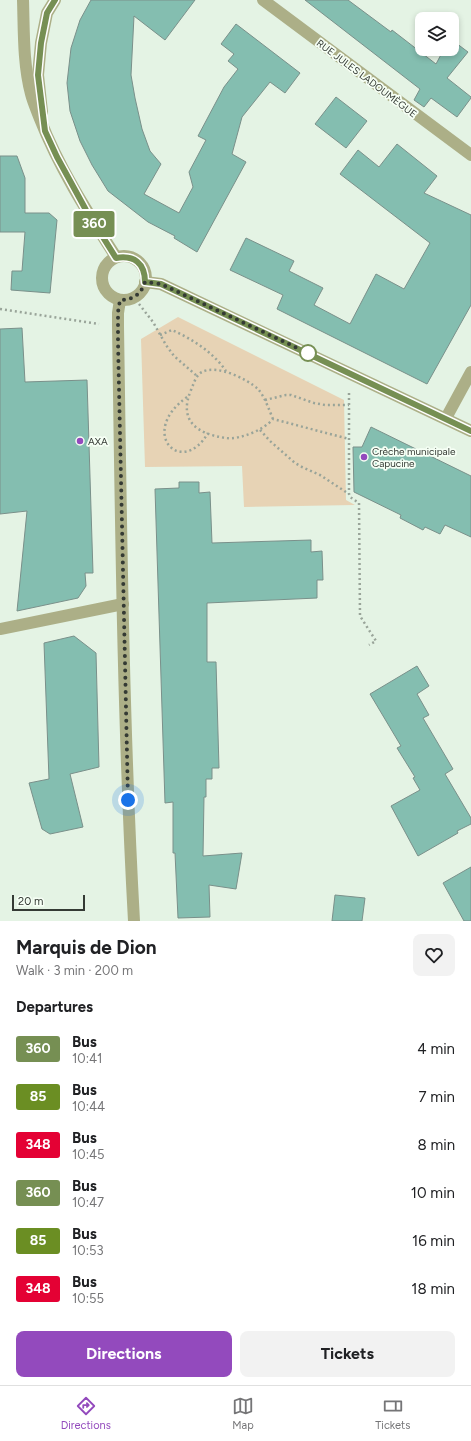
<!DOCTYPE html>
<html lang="en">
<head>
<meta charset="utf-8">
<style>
	body { margin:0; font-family:Figtree,sans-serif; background:#f2f2f2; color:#202124; height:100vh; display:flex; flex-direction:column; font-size:15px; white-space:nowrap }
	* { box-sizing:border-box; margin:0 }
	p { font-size:13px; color:#757577 }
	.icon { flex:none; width:22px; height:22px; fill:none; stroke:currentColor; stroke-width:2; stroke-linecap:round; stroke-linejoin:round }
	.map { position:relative; height:921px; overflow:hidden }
	.side { display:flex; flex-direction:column; background:#fff; flex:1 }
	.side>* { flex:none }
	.badge { padding:0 8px; border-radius:3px; font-size:14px; line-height:26px }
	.fabs { position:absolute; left:415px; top:12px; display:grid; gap:8px }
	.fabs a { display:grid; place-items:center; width:44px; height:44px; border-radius:8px; background:#fff; box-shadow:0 2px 6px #0003; font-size:20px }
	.scale { position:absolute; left:12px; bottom:10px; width:73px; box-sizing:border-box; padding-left:4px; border:2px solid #343a34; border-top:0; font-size:11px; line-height:14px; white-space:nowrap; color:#343a34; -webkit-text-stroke:3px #f6fff5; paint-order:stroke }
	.you { position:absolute; width:20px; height:20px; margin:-10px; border:3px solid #fff; border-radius:50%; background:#1a73e8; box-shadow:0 0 0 6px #1a73e833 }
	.map>.badge { position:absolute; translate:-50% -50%; box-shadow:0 0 0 2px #fff }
	h2 { padding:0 16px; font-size:15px; line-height:36px }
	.round { display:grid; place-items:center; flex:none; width:42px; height:42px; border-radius:8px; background:#f2f2f2 }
	.summary { display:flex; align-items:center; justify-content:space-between; height:68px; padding:0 16px }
	h1 { font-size:19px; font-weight:700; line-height:30px }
	.action { display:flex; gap:8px; margin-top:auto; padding:8px 16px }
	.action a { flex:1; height:46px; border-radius:8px; background:#934abd; color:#fff; font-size:16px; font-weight:700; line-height:46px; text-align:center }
	.action a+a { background:#f2f2f2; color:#202124 }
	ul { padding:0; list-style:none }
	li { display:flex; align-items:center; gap:12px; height:48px; padding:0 16px }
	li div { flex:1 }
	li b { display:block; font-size:15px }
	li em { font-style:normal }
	li .badge { min-width:44px; font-weight:700; text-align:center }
	.tab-bar { display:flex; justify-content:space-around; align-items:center; height:56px; border-top:1px solid #e0e0e0; background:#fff; font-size:11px; color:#757577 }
	.tab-bar a { display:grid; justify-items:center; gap:2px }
	.tab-bar .active { color:#934abd }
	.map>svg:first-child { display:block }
</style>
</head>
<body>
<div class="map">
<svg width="471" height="921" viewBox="0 0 471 921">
	<rect width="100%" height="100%" fill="#e4f3e4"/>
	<polygon fill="#e7d3b5" points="178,317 344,400 346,500 355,505 244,507 242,466 145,467 141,339"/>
	<g fill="#84beb0" stroke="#7a908a">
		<polygon points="91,0 195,0 165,40 134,16 131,75 135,98 142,129 150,151 161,164 144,194 179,213 193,187 189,172 206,140 198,136 224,87 238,69 228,61 234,54 221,44 236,24 300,73 285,93 270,82 242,117 232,154 246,162 197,252 174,238 175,236 148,222 108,191 92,165 80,141 70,111 67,83 71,48 80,20"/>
		<polygon points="305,0 348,0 391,32 392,30 436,64 444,49 452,49 452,40 468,52 447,78 471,97 471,98 457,117 431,98 424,107 414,100 420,89"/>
		<polygon points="336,97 367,121 346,148 315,124"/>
		<polygon points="397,144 437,176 424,193 471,215 471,305 427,384 277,309 283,295 230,270 246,238 294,261 289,271 323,288 314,305 350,324 376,274 404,289 430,243 340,174 358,150 379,167"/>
		<polygon points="0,156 17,156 25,178 25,213 49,213 57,220 50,293 11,290 12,271 22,271 25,232 0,232"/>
		<polygon points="22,328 25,382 87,380 93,573 85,573 86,586 78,598 17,611 27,511 0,514 0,329"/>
		<polygon points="371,427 471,476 471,537 445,525 440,534 425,527 423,530 400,518 401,515 354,492 353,447 362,447"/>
		<polygon points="179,482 199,482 199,493 210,492 212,543 311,540 311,552 322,551 323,580 317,580 317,598 207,603 207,662 216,662 219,768 212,768 212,779 206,779 206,797 204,797 203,856 242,853 236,889 209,885 210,917 178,918 175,853 173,853 173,802 165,803 155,489 179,488"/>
		<polygon points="74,636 96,653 99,767 70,774 83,827 50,834 42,829 29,783 49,779 44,643"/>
		<polygon points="417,666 429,686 417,694 429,715 423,718 453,769 445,774 471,818 471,824 457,831 458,833 418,856 391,806 420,790 413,778 415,777 397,748 401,746 370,694"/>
		<polygon points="471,867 471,921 464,921 443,883"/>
		<polygon points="335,895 365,898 362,921 332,921"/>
	</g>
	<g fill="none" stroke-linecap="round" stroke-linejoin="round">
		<g stroke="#99a499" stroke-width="2.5" stroke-dasharray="2 3" stroke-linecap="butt">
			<polyline points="139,304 153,322 166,345 174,356 197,376"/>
			<polyline points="0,309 99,324"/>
			<path d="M160,335L172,330C192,339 213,352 226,371"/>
			<polyline points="349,393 349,494 350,497 359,503 360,616 376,641 369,645"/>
			<path d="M187,397C137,433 182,478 208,433"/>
			<polyline points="265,400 286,395 291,395 314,403 325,405 349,405"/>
			<path d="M273,419C269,410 265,397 258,389C247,379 217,364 202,372C196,375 194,383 191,390C178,421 197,434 226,438C239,440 264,430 273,419L349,439"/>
			<polyline points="260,430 270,441 295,463 302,467 320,475 349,494"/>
		</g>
		<g stroke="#acaf87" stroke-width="12">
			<path d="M23,0C24,31 23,64 31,94C33,102 37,111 40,119C59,168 88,213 116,257"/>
			<polyline points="263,0 471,155"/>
			<polyline points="42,112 38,75 41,43 47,13 55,0"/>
			<circle cx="124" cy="278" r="22"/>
			<polyline points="145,282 161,284 471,431"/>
			<path d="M120,300L118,313V326C121,525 123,723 134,921"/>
			<polyline points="446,418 471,372"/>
			<polyline points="0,629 123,604"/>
		</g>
	</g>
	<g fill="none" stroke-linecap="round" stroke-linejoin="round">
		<defs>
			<path id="line" d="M55,0L47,13L41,43L38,75L45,131L57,157L86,210L116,258C134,255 145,263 145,282L161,284L471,431"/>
		</defs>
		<use href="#line" stroke="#fff" stroke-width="9"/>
		<use href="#line" stroke="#768f53" stroke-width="6"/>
		<path stroke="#343a34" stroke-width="4" stroke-dasharray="0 7.2" d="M128,800L118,342V312L120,300C134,300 141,294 145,282L161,284L308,353"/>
	</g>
	<circle fill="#fff" stroke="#768f53" stroke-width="2" cx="308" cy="353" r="8"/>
	<g fill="#934abd" stroke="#f6fff5" stroke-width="1.5">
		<circle cx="80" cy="441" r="4"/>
		<circle cx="364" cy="457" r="4"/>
	</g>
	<g text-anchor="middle" stroke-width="3.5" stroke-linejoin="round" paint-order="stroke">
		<g font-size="10" fill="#343a34" stroke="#f6fff5">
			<text transform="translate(367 78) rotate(37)" y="4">RUE JULES LADOUMÈGUE</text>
		</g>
		<g font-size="10" fill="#343a34" stroke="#f6fff5" text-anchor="start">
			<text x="88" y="445">AXA</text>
			<text x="372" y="455">Crèche municipale<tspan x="372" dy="12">Capucine</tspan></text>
		</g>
	</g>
</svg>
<div class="fabs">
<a><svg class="icon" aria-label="layers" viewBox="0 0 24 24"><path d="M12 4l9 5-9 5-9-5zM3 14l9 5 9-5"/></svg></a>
</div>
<div class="scale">20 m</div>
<div class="you" style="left:128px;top:800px"></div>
<b class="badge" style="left:94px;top:224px;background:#768f53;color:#fff">360</b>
</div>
<section class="side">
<div class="summary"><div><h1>Marquis de Dion</h1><p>Walk · 3 min · 200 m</p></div><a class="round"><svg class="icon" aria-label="heart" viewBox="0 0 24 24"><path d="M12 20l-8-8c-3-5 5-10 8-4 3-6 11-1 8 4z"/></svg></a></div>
<h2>Departures</h2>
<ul>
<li><span class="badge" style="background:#768f53;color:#fff">360</span><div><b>Bus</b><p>10:41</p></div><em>4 min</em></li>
<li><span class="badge" style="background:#6b8e23;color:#fff">85</span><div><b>Bus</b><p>10:44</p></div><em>7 min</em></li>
<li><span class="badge" style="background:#e40134;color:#fff">348</span><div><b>Bus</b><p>10:45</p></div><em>8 min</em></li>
<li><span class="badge" style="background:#768f53;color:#fff">360</span><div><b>Bus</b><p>10:47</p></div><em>10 min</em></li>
<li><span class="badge" style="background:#6b8e23;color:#fff">85</span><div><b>Bus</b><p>10:53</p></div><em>16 min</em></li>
<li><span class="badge" style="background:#e40134;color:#fff">348</span><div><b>Bus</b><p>10:55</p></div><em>18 min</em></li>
</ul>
<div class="action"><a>Directions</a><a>Tickets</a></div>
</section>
<nav class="tab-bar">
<a class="active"><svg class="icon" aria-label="directions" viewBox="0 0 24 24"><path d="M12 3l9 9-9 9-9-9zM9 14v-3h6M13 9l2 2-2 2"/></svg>Directions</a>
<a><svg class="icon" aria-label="map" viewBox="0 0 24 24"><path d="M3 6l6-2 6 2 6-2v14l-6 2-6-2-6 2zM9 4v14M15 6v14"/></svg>Map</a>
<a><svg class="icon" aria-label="tickets" viewBox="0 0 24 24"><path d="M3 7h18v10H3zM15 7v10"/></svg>Tickets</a>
</nav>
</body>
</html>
